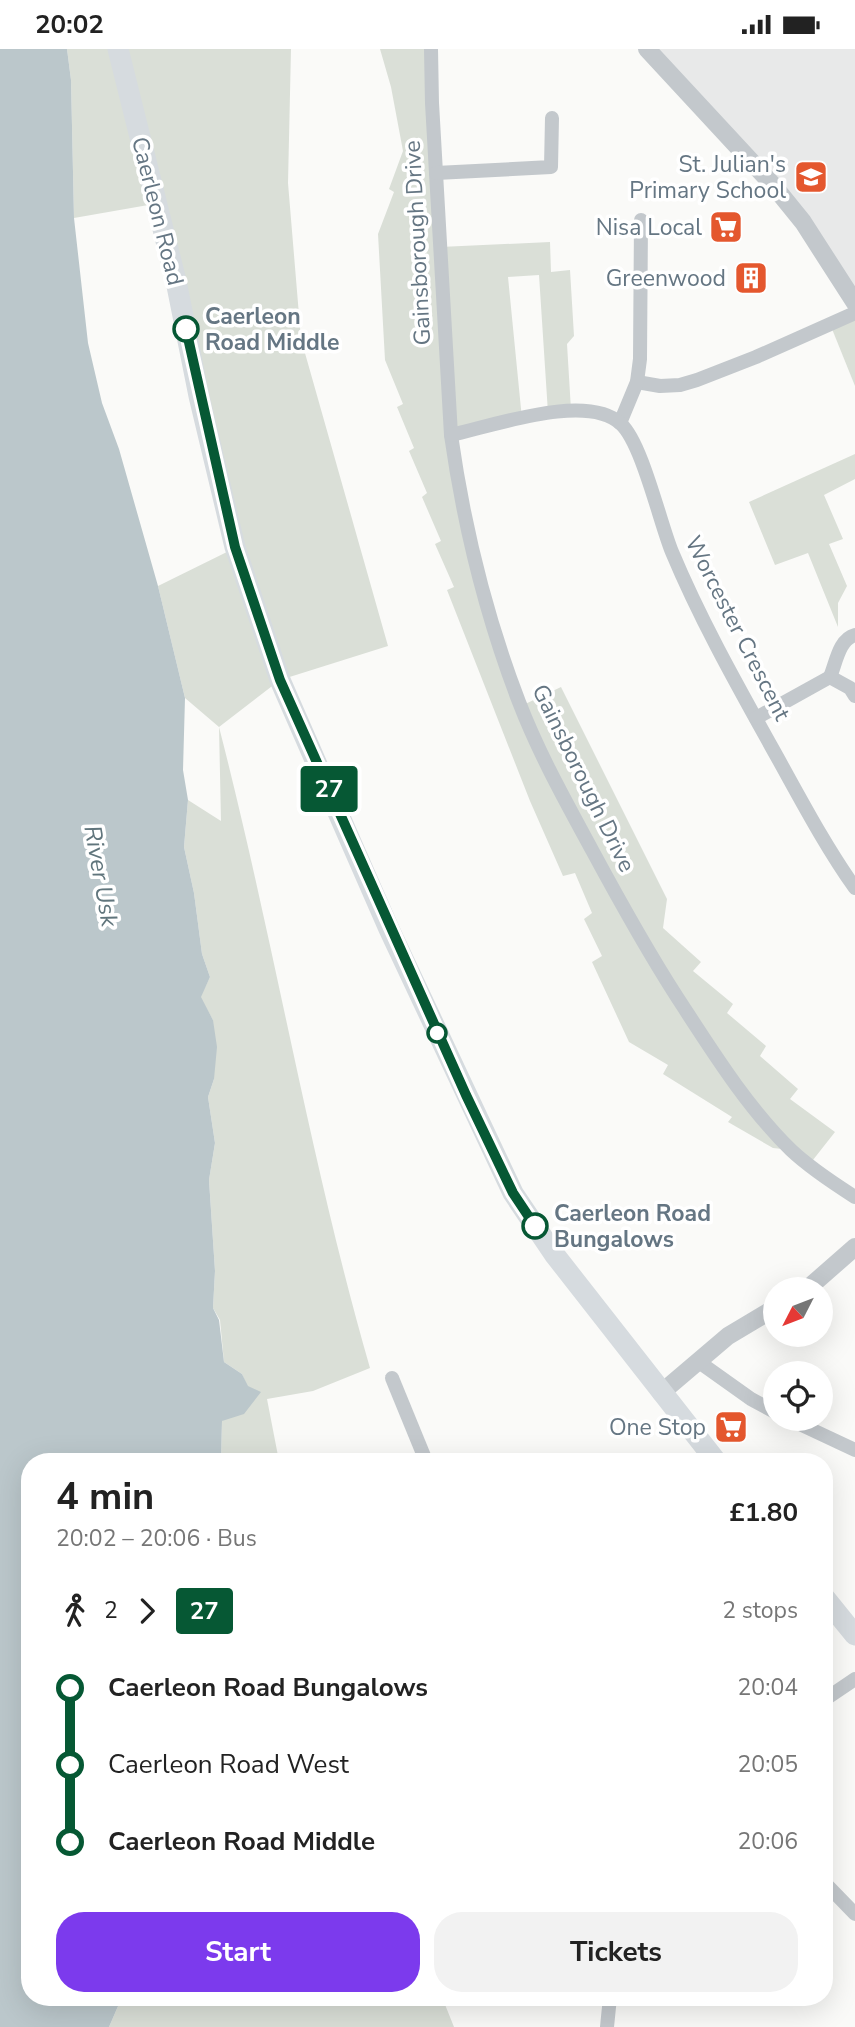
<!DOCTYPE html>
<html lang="en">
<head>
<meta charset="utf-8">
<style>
	body { margin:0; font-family:"Nunito Sans",sans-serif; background:#f2f2f2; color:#222; height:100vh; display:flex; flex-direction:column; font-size:26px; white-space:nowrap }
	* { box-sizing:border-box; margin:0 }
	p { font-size:23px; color:#767676 }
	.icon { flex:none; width:38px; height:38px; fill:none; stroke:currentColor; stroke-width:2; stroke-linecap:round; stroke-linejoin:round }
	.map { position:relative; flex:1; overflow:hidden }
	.details { position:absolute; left:21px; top:1404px; width:812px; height:553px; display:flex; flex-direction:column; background:#fff; border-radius:28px; box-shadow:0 7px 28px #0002 }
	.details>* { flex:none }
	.badge { padding:0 14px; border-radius:5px; font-size:24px; line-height:46px }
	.needle { width:46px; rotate:228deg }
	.buttons { position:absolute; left:763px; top:1228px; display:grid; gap:14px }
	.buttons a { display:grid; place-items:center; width:70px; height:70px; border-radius:50%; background:#fff; box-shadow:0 7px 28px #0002; font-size:35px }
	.map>.badge { position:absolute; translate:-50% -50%; box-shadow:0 0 0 4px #fff }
	.legs { display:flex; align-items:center; gap:10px; height:77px; padding:0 35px; font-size:23px }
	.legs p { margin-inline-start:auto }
	.head { display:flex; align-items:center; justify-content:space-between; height:119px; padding:0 35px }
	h1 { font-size:38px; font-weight:700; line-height:52px }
	.button { display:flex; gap:14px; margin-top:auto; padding:14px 35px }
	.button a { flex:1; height:80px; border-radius:28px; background:#7c3aed; color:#fff; font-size:28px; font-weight:700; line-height:80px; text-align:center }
	.button a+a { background:#f2f2f2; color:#222 }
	ul { padding:0 35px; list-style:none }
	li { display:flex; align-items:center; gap:24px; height:77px; font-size:26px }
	li i { display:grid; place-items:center; width:10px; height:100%; margin:0 9px; background:currentColor }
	li i::after { content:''; width:18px; height:18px; margin:-9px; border:5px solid; border-radius:50%; background:#fff }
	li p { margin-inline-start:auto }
	li:first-child i { background:linear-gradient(#0000 50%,currentColor 0) }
	li:last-child i { background:linear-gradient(currentColor 50%,#0000 0) }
	.status { display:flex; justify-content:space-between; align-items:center; height:49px; padding:0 35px; background:#fff; direction:ltr }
	.status svg { height:19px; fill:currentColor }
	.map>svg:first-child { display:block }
</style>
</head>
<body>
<div class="status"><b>20:02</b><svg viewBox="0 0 49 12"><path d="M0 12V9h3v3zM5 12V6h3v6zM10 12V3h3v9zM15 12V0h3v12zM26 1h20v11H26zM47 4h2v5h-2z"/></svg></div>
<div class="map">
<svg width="855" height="1978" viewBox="0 0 855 1978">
	<rect width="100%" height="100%" fill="#fafaf8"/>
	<polygon fill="#e8e9e9" points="647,0 855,0 855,254 803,173"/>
	<g fill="#dadfd7">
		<path d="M67,0H291L288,134L301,290L388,597L280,631L219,678C274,891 309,1108 370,1319L313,1342L267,1350L279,1412H221L222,1372L247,1337L242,1325L224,1313L220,1271L213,1259L215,1222L209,1131L215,1094L208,1048L214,1030L213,971L200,948L210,928L202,905L194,844L184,798L188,751L221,772L219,678L185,649L158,537L235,499L154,155L74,169L71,31Z"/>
		<polygon points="380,0 431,0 440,198 550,193 551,223 570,221 574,287 567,295 571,361 548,364 539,226 508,228 522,370 451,387 458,431 521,657 561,638 667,850 663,879 701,913 693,922 733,955 727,964 766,997 760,1007 798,1040 790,1050 835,1083 809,1116 791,1101 773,1099 728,1073 732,1068 663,1025 668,1016 629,993 592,913 602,907 584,870 592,864 575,824 563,827 530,752 447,541 454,538 435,495 441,492 422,448 427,444 409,402 414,399 397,358 403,355 385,311 378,185 394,143 389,140 403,102 391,38"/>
		<polygon points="855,264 855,337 830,275"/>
		<polygon points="855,405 855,430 824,446 843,490 829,495 847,537 838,554 838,578 808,504 775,516 749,453"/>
		<polygon points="122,1948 442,1948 454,1978 109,1978"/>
	</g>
	<polygon fill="#bbc7cb" points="0,0 67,0 71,31 74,169 88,294 102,354 119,400 158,537 185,649 183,721 188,751 184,798 194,844 202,905 210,928 201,948 213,971 217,998 214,1030 208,1048 215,1094 209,1131 215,1222 213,1259 219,1271 224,1313 242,1325 248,1337 261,1343 244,1365 222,1372 221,1412 30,1412 30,1948 122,1948 109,1978 0,1978"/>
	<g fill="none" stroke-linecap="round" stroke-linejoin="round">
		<g stroke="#c3c8cc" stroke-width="14">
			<path d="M431,0L432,54L451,386C464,478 486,567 519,653C539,705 566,753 592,801C619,851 646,900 677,948C711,1000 746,1057 791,1101C810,1119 833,1134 855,1148"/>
			<polyline points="436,124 551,118 552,69"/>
			<polyline points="637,333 660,337 680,336 697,331 756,308 855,264"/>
			<polyline points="620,374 637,333 640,310 641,171"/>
			<path d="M451,386C493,377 587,343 621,375C642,394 660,474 672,503C700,570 736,634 771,697C798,745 823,794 855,839"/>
			<path d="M830,628C836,614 839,590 855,586"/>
			<polyline points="756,669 830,628 850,639 855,647"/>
			<polyline points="699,1313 751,1350 775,1363"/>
			<polyline points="392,1329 426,1412"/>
			<polyline points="789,1370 855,1401"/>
			<polyline points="824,1651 855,1630"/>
			<polyline points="824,1833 855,1865"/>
			<polyline points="607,1978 610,1948"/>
		</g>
		<g stroke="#c3c8cc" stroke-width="18">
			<polyline points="647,0 773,136 803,173 855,254"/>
			<polyline points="806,1241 855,1198"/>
			<polyline points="661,1344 728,1287 775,1259"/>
		</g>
		<g stroke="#d6dbdf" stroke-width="21">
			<polyline points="118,0 176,232 199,347 235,498 280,631 389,880 513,1144 554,1205 716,1412"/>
			<polyline points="824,1548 855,1586"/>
		</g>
	</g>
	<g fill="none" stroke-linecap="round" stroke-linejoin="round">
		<defs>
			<polyline id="line-1" points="186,280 235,498 280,631 466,1046 513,1144 535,1177"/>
		</defs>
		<use href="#line-1" stroke="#fff" stroke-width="16"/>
		<use href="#line-1" stroke="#065834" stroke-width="10"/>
	</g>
	<defs>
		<symbol id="school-square" viewBox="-11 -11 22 22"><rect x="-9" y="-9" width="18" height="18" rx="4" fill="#e4572e" stroke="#fff"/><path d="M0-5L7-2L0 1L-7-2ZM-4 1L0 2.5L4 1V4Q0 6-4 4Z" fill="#fff"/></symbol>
		<symbol id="supermarket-square" viewBox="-11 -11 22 22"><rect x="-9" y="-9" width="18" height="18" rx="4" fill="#e4572e" stroke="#fff"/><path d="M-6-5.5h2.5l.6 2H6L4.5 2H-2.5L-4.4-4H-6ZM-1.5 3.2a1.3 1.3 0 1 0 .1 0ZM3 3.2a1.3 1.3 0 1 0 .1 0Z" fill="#fff"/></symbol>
		<symbol id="building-square" viewBox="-11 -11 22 22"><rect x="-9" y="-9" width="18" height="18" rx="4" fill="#e4572e" stroke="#fff"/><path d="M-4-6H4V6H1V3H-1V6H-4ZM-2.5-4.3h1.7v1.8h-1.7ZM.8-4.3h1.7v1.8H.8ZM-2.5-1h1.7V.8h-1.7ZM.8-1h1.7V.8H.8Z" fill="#fff"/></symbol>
	</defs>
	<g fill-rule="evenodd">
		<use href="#school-square" x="792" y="109" width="38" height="38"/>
		<use href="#supermarket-square" x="707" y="159" width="38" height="38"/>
		<use href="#building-square" x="732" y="210" width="38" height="38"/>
		<use href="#supermarket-square" x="712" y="1359" width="38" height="38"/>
	</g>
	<g fill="#fff" stroke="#065834" stroke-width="3.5">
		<circle cx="186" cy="280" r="12"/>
		<circle cx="437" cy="984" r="9"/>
		<circle cx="535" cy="1177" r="12"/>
	</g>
	<g text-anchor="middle" stroke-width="7" stroke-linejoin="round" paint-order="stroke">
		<g font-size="23" fill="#657683" stroke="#fff" text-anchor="end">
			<text x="786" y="123">St. Julian's<tspan x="786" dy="26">Primary School</tspan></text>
			<text x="702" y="186">Nisa Local</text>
			<text x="726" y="237">Greenwood</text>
			<text x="706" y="1386">One Stop</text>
		</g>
		<g font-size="23" fill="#657683" stroke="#fff">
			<text transform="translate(158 162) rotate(76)" y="8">Caerleon Road</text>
			<text transform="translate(417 194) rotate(-93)" y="8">Gainsborough Drive</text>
			<text transform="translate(738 579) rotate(63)" y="8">Worcester Crescent</text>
			<text transform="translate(584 729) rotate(64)" y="8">Gainsborough Drive</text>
		</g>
		<g font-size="23" font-weight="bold" fill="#657683" stroke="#fff" text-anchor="start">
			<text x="205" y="275">Caerleon<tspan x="205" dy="26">Road Middle</tspan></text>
			<text x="554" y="1172">Caerleon Road<tspan x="554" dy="26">Bungalows</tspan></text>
		</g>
		<g font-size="24" font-style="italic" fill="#60757c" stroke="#fff">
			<text transform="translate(101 827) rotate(80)" y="8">River Usk</text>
		</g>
	</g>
</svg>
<div class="buttons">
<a><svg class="needle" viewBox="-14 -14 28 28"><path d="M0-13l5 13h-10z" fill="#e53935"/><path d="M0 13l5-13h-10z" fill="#767676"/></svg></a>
<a><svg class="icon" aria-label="locate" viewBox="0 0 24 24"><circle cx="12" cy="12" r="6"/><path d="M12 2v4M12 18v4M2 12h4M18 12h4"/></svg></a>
</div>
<b class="badge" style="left:329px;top:740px;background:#065834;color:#fff">27</b>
<section class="details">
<div class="head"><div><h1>4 min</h1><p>20:02 – 20:06 · Bus</p></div><b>£1.80</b></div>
<div class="legs"><svg class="icon" aria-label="walk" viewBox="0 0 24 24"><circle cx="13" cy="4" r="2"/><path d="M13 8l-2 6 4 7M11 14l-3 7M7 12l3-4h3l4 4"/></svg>2<svg class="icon" aria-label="forward" viewBox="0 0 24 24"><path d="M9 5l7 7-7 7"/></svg><b class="badge" style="background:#065834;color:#fff">27</b><p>2 stops</p></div>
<ul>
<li><i style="color:#065834"></i><b>Caerleon Road Bungalows</b><p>20:04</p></li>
<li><i style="color:#065834"></i><span>Caerleon Road West</span><p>20:05</p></li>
<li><i style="color:#065834"></i><b>Caerleon Road Middle</b><p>20:06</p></li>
</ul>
<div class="button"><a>Start</a><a>Tickets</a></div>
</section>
</div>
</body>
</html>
